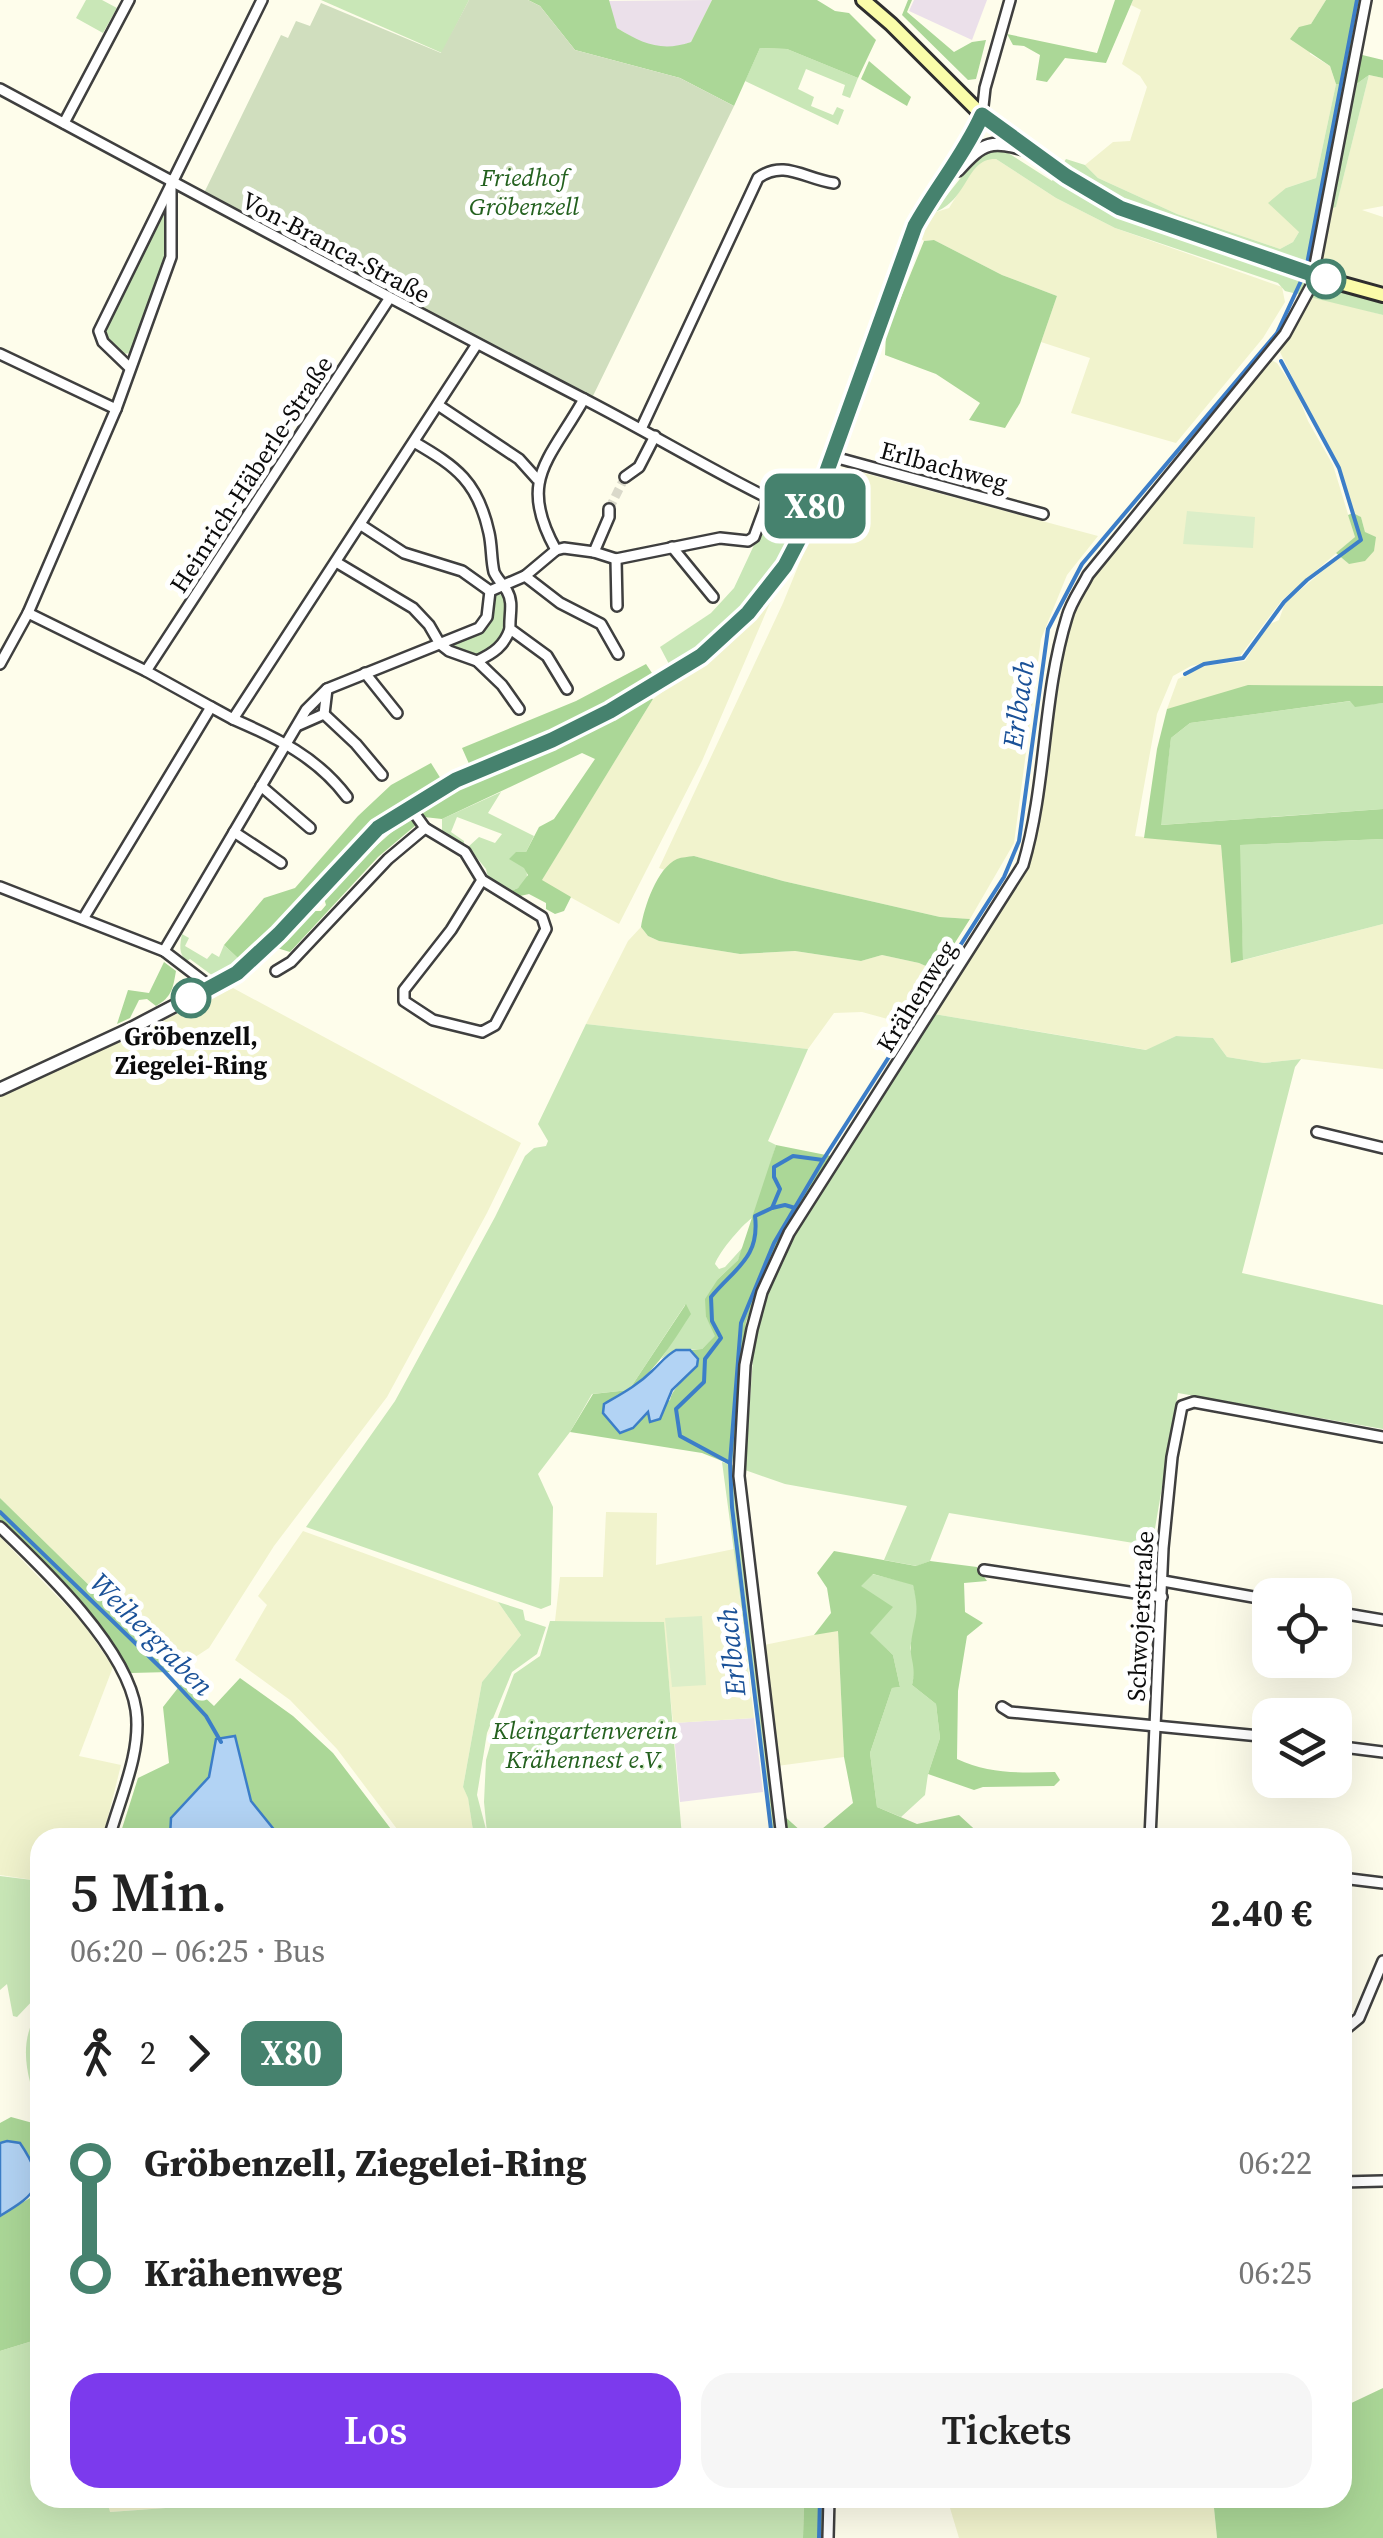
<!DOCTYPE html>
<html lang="de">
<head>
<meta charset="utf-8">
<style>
	body { margin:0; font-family:"Source Serif 4",serif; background:#f6f6f6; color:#222; height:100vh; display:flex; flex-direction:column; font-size:38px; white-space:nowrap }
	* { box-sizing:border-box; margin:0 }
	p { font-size:32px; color:#767676 }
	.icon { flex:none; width:55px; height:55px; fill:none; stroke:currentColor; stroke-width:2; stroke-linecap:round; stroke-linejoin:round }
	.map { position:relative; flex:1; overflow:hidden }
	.panel { position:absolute; left:30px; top:1828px; width:1322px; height:680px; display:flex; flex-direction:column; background:#fff; border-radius:30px; box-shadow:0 10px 40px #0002 }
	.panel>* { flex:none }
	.badge { padding:0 20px; border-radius:15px; font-size:35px; line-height:65px }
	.buttons { position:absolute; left:1252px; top:1578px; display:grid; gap:20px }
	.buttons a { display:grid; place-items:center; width:100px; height:100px; border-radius:20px; background:#fff; box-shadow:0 10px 40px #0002; font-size:50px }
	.map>.badge { position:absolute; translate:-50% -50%; box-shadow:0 0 0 5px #fff }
	.legs { display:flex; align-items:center; gap:15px; height:110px; padding:0 40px; font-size:32px }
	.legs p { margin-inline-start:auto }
	.summary { display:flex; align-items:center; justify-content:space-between; height:170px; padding:0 40px }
	h1 { font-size:55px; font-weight:600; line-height:75px }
	.action { display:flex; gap:20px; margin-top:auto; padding:20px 40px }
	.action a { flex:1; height:115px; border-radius:30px; background:#7c3aed; color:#fff; font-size:40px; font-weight:600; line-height:115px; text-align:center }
	.action a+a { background:#f6f6f6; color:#222 }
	ul { padding:0 40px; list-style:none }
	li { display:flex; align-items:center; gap:35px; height:110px; font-size:38px }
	li i { display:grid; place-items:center; width:15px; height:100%; margin:0 12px; background:currentColor }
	li i::after { content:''; width:25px; height:25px; margin:-12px; border:8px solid; border-radius:50%; background:#fff }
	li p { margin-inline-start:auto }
	li:first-child i { background:linear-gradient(#0000 50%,currentColor 0) }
	li:last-child i { background:linear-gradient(currentColor 50%,#0000 0) }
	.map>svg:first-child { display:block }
</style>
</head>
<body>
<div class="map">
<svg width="1383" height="2538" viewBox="0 0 1383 2538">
	<rect width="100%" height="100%" fill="#fefdeb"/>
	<g fill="#ebe0ea">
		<polygon points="712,0 691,42 671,49 642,43 617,28 608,1"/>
		<polygon points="914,0 987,0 972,40 909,11"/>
		<polygon points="754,1718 763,1792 680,1802 673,1723"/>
	</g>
	<g fill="#f1f3cd">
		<polygon points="1133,0 1326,0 1311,24 1310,54 1330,66 1336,84 1316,178 1286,188 1299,232 1293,242 1280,249 1177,214 1098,178 1085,165 1113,142 1130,141 1147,87 1140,76 1122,64 1141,10 1131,5"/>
		<polygon points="1369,75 1383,78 1383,206 1362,210 1383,217 1383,287 1327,272 1322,267 1328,210 1336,207"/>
		<polygon points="986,159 996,159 1056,198 1115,228 1282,287 1285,302 1263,338 1176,443 1071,413 1090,358 1041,342 1057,296 1002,275 934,240 924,241 919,237 933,213 949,208 977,163"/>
		<polygon points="1310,295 1383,315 1383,686 1167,709 1178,679 1204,666 1245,661 1268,625 1279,620 1285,603 1340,556 1349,564 1365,532 1361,517 1353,513 1348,504 1340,467 1313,420 1280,352"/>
		<polygon points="1271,360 1277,363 1297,393 1308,421 1333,465 1355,537 1282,600 1240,656 1191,666 1173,676 1157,714 1135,836 1221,845 1232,963 1383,924 1383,1069 1301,1059 1264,1063 1227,1057 1213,1038 1176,1036 1147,1050 934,1014 1027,865 1040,822 1062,641 1075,601"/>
		<polygon points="845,468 1098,536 1067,575 1041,639 1014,843 970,919 940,917 783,881 694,856 676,860 665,870 659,868 783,603 815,525"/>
		<polygon points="773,596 702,761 619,924 541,881 653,699 715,652"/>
		<polygon points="641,927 648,936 659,941 740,954 795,951 861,961 882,955 919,963 937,971 906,1024 862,1012 834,1013 808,1049 586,1024 628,941"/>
		<polygon points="233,988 521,1143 487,1213 387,1397 274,1546 209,1648 183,1665 100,1596 0,1498 0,1096"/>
		<polygon points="606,1512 657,1513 656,1565 734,1549 754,1718 673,1723 663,1622 555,1621 560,1577 603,1577"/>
		<polygon points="303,1531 498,1602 521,1635 482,1682 463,1787 468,1797 474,1837 407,1837 400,1833 337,1749 290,1700 235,1660 267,1605 258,1596"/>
		<polygon points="0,1537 82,1622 113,1667 79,1756 121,1765 103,1837 40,1838 40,1881 0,1875"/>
		<polygon points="838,1630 844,1757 777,1766 764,1645"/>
		<polygon points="106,2498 303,2498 109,2512"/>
		<polygon points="947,2498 1213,2498 1217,2538 959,2538"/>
	</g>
	<g fill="#c9e7b7">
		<polygon points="86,0 102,0 117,8 103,33 76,18"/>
		<polygon points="321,0 469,0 442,53"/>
		<polygon points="760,48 787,49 858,78 850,98 842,95 845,85 806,69 798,89 814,97 811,106 833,115 837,107 844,110 838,125 745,81"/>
		<polygon points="1369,75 1336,207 1328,210 1351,88"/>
		<path d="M1336,84L1347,87L1312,264L1327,272L1383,287V315L1285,291L1278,283L1115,228L1056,198L996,159C965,158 970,200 933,213L978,156L999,147L1052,181L1066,159L1085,165L1098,178L1177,214L1280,249L1293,242L1299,232L1268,203L1286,188L1316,178Z"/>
		<polygon points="169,187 165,213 166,255 131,353 122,354 105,341 103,328"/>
		<path d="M770,511L788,525C796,571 705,643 670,666L660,647L711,613L734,588Z"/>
		<polygon points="496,594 504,595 507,603 505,639 477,659 444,645 490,618"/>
		<polygon points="1351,701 1355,706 1383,703 1383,809 1160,825 1171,738 1190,723"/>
		<polygon points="501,792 488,813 534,836 526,852 527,879 518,888 511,891 488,878 486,869 468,847 479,837 495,843 502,834 457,817 451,832 464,841 464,845 442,832 442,819"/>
		<polygon points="1383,839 1383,924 1243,960 1239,845"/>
		<path d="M182,934L189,938L185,946L207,959L212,953L219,957L224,945L240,960L217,977L213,976L190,959L187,961C178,954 180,944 182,934Z"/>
		<polygon points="934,1014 1146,1050 1176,1036 1213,1038 1227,1057 1264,1063 1301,1059 1295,1067 1242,1273 1383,1305 1383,1429 1178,1393 1152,1546 949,1513 930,1561 917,1566 884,1560 907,1506 785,1484 745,1470 744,1508 764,1645 784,1837 772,1837 722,1462 745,1469 755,1330 779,1261"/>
		<path d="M586,1024L808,1049L768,1141L776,1145L755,1216C744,1222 719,1252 715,1264L719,1269L725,1267L744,1246L738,1260L718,1279L706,1317L716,1336L702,1349L676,1350L661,1359L690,1314L685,1305L629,1390L592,1394L570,1432L538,1474L553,1507L551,1605L541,1609L306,1527L395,1401L495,1217L525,1156L534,1148L546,1146L548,1141L538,1124Z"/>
		<polygon points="872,1574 913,1584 919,1610 910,1648 916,1668 912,1685 936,1704 940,1738 928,1774 925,1795 901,1817 877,1807 870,1753 892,1688 900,1687 893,1655 869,1633 860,1585"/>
		<polygon points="498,1602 523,1610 525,1620 546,1627 537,1654 512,1672 487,1733 477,1795 487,1833 484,1802 486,1760 498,1717 514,1674 540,1656 550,1621 664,1622 682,1837 474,1837 468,1798 463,1787 482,1682 521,1635"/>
		<polygon points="0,1876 40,1881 40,1982 35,1998 17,2017 13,2016 7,1984 0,1990"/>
		<path d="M40,2008V2112C26,2076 17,2041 40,2008Z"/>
		<polygon points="40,2319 40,2498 106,2498 110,2512 303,2498 804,2498 803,2538 0,2538 0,2351 39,2339"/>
	</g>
	<g fill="#abd797">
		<path d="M528,0H609L617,28C643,44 662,52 691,42L712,0H817L835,11L849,13L876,40L858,78L787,49L760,48L734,106L680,78L575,50L540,6Z"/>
		<polygon points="908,0 912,0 907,12 954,52 972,42 986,40 976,79 968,80 902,15"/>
		<polygon points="1115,0 1133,0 1106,63 1065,58 1047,82 1036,80 1040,55 1024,46 1013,45 1007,34 1097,53"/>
		<polygon points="1326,0 1363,0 1354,53 1383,60 1383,78 1369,75 1351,88 1336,84 1330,66 1290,39 1299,27 1311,24"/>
		<polygon points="869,61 911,97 907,106 861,79"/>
		<polygon points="934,240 1002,275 1057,296 1020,403 1005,428 969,420 980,403 936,374 885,355 886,334 924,241"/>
		<polygon points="1353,513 1361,517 1365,532 1376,537 1374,551 1365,561 1349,564 1336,553 1355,537 1348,515"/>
		<polygon points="646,664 654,676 579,717 470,766 462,748 576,701"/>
		<polygon points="1248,685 1383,686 1383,703 1355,707 1350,701 1190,723 1171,738 1161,825 1383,809 1383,839 1240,845 1243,960 1231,963 1221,845 1144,838 1157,749 1167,709"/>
		<path d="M648,697L653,699L542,880L571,897L564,911L555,914L546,909V903L529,894L520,896L511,891L518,888L528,875L524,868L509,859L516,852H526L539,827L554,819L595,759L582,753L442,819L424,817L421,813L423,805C496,766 574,735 648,697Z"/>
		<polygon points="431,763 441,779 374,824 264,939 240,960 224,945 264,898 295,888 358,816 391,785"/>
		<polygon points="409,817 416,825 378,857 290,952 277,948 310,911 321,911 326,905 324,898 352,867"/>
		<path d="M694,856L783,881L940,917L970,919L937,971L919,963L882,955L861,961L795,951L740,954L659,941L648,936L641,927C644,907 657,868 677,859C682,857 688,857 694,856Z"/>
		<path d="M164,962L176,971C173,988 172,997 156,1006L147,999L139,1000L130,1018L117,1024L128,990L149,993Z"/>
		<path d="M776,1145L831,1156L775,1248L746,1322L732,1465L702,1453L570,1432L593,1394L629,1390L686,1304L691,1314C663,1357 651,1379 605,1404L633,1428L642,1414L670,1400C674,1382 696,1376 698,1359L690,1350L702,1349L715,1336L706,1317L705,1299L718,1279L738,1260Z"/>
		<polygon points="0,1498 100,1596 183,1665 170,1672 131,1673 105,1632 0,1521"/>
		<path d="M834,1551L916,1566L930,1561L977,1567L987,1581L964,1583L965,1612L983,1623L967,1636L958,1691L957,1759C989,1774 1020,1773 1055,1772L1060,1780L1054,1786L983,1787L974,1790L928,1774L940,1738L936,1704L912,1685C917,1665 909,1659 911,1643C915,1615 920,1616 913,1585L873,1574L861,1586L893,1607L870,1633L893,1655L900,1687L892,1688L870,1753L877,1807L917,1824L959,1815L983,1837H785L782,1814L802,1832L822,1829L853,1803L844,1757L838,1631L814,1635L831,1613L827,1588L817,1573Z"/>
		<polygon points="240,1678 293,1716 333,1753 397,1837 280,1837 251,1801 235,1737 216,1739 209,1777 171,1818 170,1837 119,1838 138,1778 169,1763 163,1707 185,1679 214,1706"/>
		<polygon points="11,2117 40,2125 40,2187 35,2187 34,2171 0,2143 0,2123"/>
		<polygon points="30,2198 40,2208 39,2339 0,2351 0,2216"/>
		<polygon points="1383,2388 1383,2538 1217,2538 1213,2498 1342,2498 1343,2407"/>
		<polygon points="804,2498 823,2498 823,2538 803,2538"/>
	</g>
	<polygon fill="#d0debe" points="469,0 528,0 540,6 575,50 680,78 734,106 592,398 204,193 281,35 288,38 296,21 310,26 321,3 441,53"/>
	<g fill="#dceec8">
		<polygon points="1187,511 1255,517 1253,548 1183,544"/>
		<polygon points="702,1616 706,1685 672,1687 665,1618"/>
	</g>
	<g fill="#b2d3f4" stroke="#3c7ec8" stroke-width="2.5">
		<path d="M676,1350H690L698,1359L697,1366L672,1390L660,1419L650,1422L648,1412L633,1428L620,1433L603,1413L604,1404C621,1394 638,1385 652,1371C661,1363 665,1356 676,1350Z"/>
		<polygon points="235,1736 251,1801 280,1837 170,1837 171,1818 209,1777 216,1739"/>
		<path d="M7,2141L20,2143C48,2185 38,2193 0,2216V2143Z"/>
	</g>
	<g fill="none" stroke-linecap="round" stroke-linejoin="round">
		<g stroke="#3c7ec8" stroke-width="4">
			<polyline points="1307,264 1357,0"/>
			<polyline points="1185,674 1204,664 1243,658 1284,602 1307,580 1361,540 1339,468 1281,361"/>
			<polyline points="772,1208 785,1205 795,1208"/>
			<polyline points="730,1463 741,1323 774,1243 823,1160"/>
			<polyline points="0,1512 163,1670 206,1716 221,1742"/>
			<path d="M772,1838L732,1507L730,1463L680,1436L676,1409L704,1382L705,1359L721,1338L712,1321L711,1297C735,1268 760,1258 755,1216L772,1208L780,1189L774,1177V1167L793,1156L823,1160L1004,877L1019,841L1048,629L1082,564L1277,333L1301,281"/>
			<polyline points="819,2538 820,2498"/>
		</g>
		<polyline stroke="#dad9ca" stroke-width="9" stroke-dasharray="9 4.5" stroke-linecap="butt" points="609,509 625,477"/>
		<defs>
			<g id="minor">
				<path d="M0,89C193,193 387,297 582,398C658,437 732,483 810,518"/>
				<polyline points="982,115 985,88 1010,0"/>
				<polyline points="64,123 129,0"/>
				<polyline points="0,354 116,409"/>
				<polyline points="130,368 103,342 99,331 262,0"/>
				<polyline points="438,405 519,459 537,479"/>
				<path d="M641,429L758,178C784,159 805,179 834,183"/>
				<path d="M414,442C457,467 478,482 489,533C492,546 491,560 494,572C497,579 503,584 507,591C514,603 509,615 510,629L547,656L567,689"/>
				<polyline points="834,457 1043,514"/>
				<polyline points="625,477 639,467 655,436"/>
				<polyline points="361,525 404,553 462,571 490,591"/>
				<polyline points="672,547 713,597"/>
				<path d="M556,550C517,480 549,461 584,399"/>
				<polyline points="594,552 609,517 609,509"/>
				<polyline points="616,559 617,606"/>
				<polyline points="336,562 413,608 429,625 440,644 449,651 477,661 502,685 519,709"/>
				<polyline points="525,576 560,603 601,624 618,654"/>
				<polyline points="28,613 146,671 211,707 83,919"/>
				<path d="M477,661C494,653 504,646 510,629"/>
				<polyline points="0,664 28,613 116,409 171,257 171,180"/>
				<polyline points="146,671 389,299"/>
				<polyline points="365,673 397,713"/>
				<polyline points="211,707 233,719 477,344"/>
				<polyline points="324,714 356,744 382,775"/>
				<path d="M233,719C277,738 317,757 347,797"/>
				<polyline points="299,725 324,714 327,689"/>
				<polyline points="261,786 310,828"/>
				<polyline points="410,807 425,828 465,852 482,880 451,930 404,990 404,1001 433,1020 482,1032 495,1025 546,929 542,917 482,880"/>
				<polyline points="234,832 281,863"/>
				<polyline points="0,887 164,951 211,987"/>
				<polyline points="164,951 306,710 327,689 479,628 487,617 490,591 525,576 556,550 564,548 594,552 616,559 720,538 748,541 754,537 768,499"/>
				<polyline points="276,971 291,962 388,859 425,828"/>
				<polyline points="1317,1132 1383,1148"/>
				<path d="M0,1527C45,1570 127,1648 136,1710C142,1752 120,1798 109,1838"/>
				<polyline points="984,1570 1162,1597"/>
				<polyline points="1163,1581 1270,1600"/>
				<polyline points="1335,1612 1383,1620"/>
				<polyline points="1002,1707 1010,1712 1270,1737"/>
				<polyline points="1335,1746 1383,1752"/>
				<path d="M782,1838L739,1476L745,1365L752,1329L762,1292L789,1233L1023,865C1047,784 1042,698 1067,617C1071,602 1081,589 1088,575L1285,334L1311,286L1366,0"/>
				<polyline points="1150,1838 1163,1548 1172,1457 1182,1406 1194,1402 1383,1437"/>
				<polyline points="1342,1878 1383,1883"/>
				<polyline points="1342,2032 1359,2018 1383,1961"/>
				<polyline points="1342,2182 1383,2181"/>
				<polyline points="828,2538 829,2498"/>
			</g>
			<g id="tertiary">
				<path d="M958,170C984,141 991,140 1028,150"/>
				<path d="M0,1089L132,1028L237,973L279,934L378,828L456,780L552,740L610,711L701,656L749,613L785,565L810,518L915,227C935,188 964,155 982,115"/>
			</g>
			<polyline id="secondary" points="863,0 891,24 982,115 1066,176 1120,208 1314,276 1383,295"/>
		</defs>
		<use href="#minor" stroke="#3f3f3f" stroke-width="14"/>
		<use href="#tertiary" stroke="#3f3f3f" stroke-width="16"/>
		<use href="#secondary" stroke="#2e2e2e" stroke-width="18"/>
		<use href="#minor" stroke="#fff" stroke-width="9"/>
		<use href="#tertiary" stroke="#fff" stroke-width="11"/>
		<use href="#secondary" stroke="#fafca9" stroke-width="12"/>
	</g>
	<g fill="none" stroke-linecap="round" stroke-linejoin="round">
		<defs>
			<path id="line-1" d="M191,998L237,973L279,934L378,828L456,780L552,740L610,711L701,656L748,613L785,566L810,518L915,226C936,188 964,155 982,115L1066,176L1120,208L1326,279"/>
		</defs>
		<use href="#line-1" stroke="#fff" stroke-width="22"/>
		<use href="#line-1" stroke="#46826e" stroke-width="15"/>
	</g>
	<g fill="#fff" stroke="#46826e" stroke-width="5">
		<circle cx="1326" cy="279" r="18"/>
		<circle cx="191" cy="998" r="18"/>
	</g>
	<g text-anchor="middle" stroke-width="10" stroke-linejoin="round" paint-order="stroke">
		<g font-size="25" font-style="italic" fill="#24611f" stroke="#fff">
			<text x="524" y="186">Friedhof<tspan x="524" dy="29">Gröbenzell</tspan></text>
			<text x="585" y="1739">Kleingartenverein<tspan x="585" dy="29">Krähennest e.V.</tspan></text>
		</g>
		<g font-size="25" fill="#0c0c0c" stroke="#fff">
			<text transform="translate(336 247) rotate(28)" y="9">Von-Branca-Straße</text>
			<text transform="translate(944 466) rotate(15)" y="9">Erlbachweg</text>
			<text transform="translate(251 474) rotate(-57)" y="9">Heinrich-Häberle-Straße</text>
			<text transform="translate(916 996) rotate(-58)" y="9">Krähenweg</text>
			<text transform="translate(1140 1616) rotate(-87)" y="9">Schwojerstraße</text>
		</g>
		<g font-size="25" font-weight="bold" fill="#0c0c0c" stroke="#fff">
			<text x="191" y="1045">Gröbenzell,<tspan x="191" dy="29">Ziegelei-Ring</tspan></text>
		</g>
		<g font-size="28" font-style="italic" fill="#1a5198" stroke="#fff">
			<text transform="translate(1018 704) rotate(-82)" y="10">Erlbach</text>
			<text transform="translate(152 1634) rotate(45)" y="10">Weihergraben</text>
			<text transform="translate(731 1652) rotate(-96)" y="10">Erlbach</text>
		</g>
	</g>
</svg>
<div class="buttons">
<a><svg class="icon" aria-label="locate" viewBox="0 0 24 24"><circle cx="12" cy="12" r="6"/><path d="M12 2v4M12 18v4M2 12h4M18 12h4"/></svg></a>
<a><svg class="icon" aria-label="layers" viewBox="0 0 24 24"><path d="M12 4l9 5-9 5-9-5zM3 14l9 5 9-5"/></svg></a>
</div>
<b class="badge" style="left:815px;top:506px;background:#46826e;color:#fff">X80</b>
<section class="panel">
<div class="summary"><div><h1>5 Min.</h1><p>06:20 – 06:25 · Bus</p></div><b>2.40 €</b></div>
<div class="legs"><svg class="icon" aria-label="walk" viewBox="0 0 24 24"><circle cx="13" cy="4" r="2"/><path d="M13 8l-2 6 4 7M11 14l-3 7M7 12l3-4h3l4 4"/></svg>2<svg class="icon" aria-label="forward" viewBox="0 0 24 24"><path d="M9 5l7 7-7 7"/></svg><b class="badge" style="background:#46826e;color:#fff">X80</b></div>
<ul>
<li><i style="color:#46826e"></i><b>Gröbenzell, Ziegelei-Ring</b><p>06:22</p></li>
<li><i style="color:#46826e"></i><b>Krähenweg</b><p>06:25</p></li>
</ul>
<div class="action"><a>Los</a><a>Tickets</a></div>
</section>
</div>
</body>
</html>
